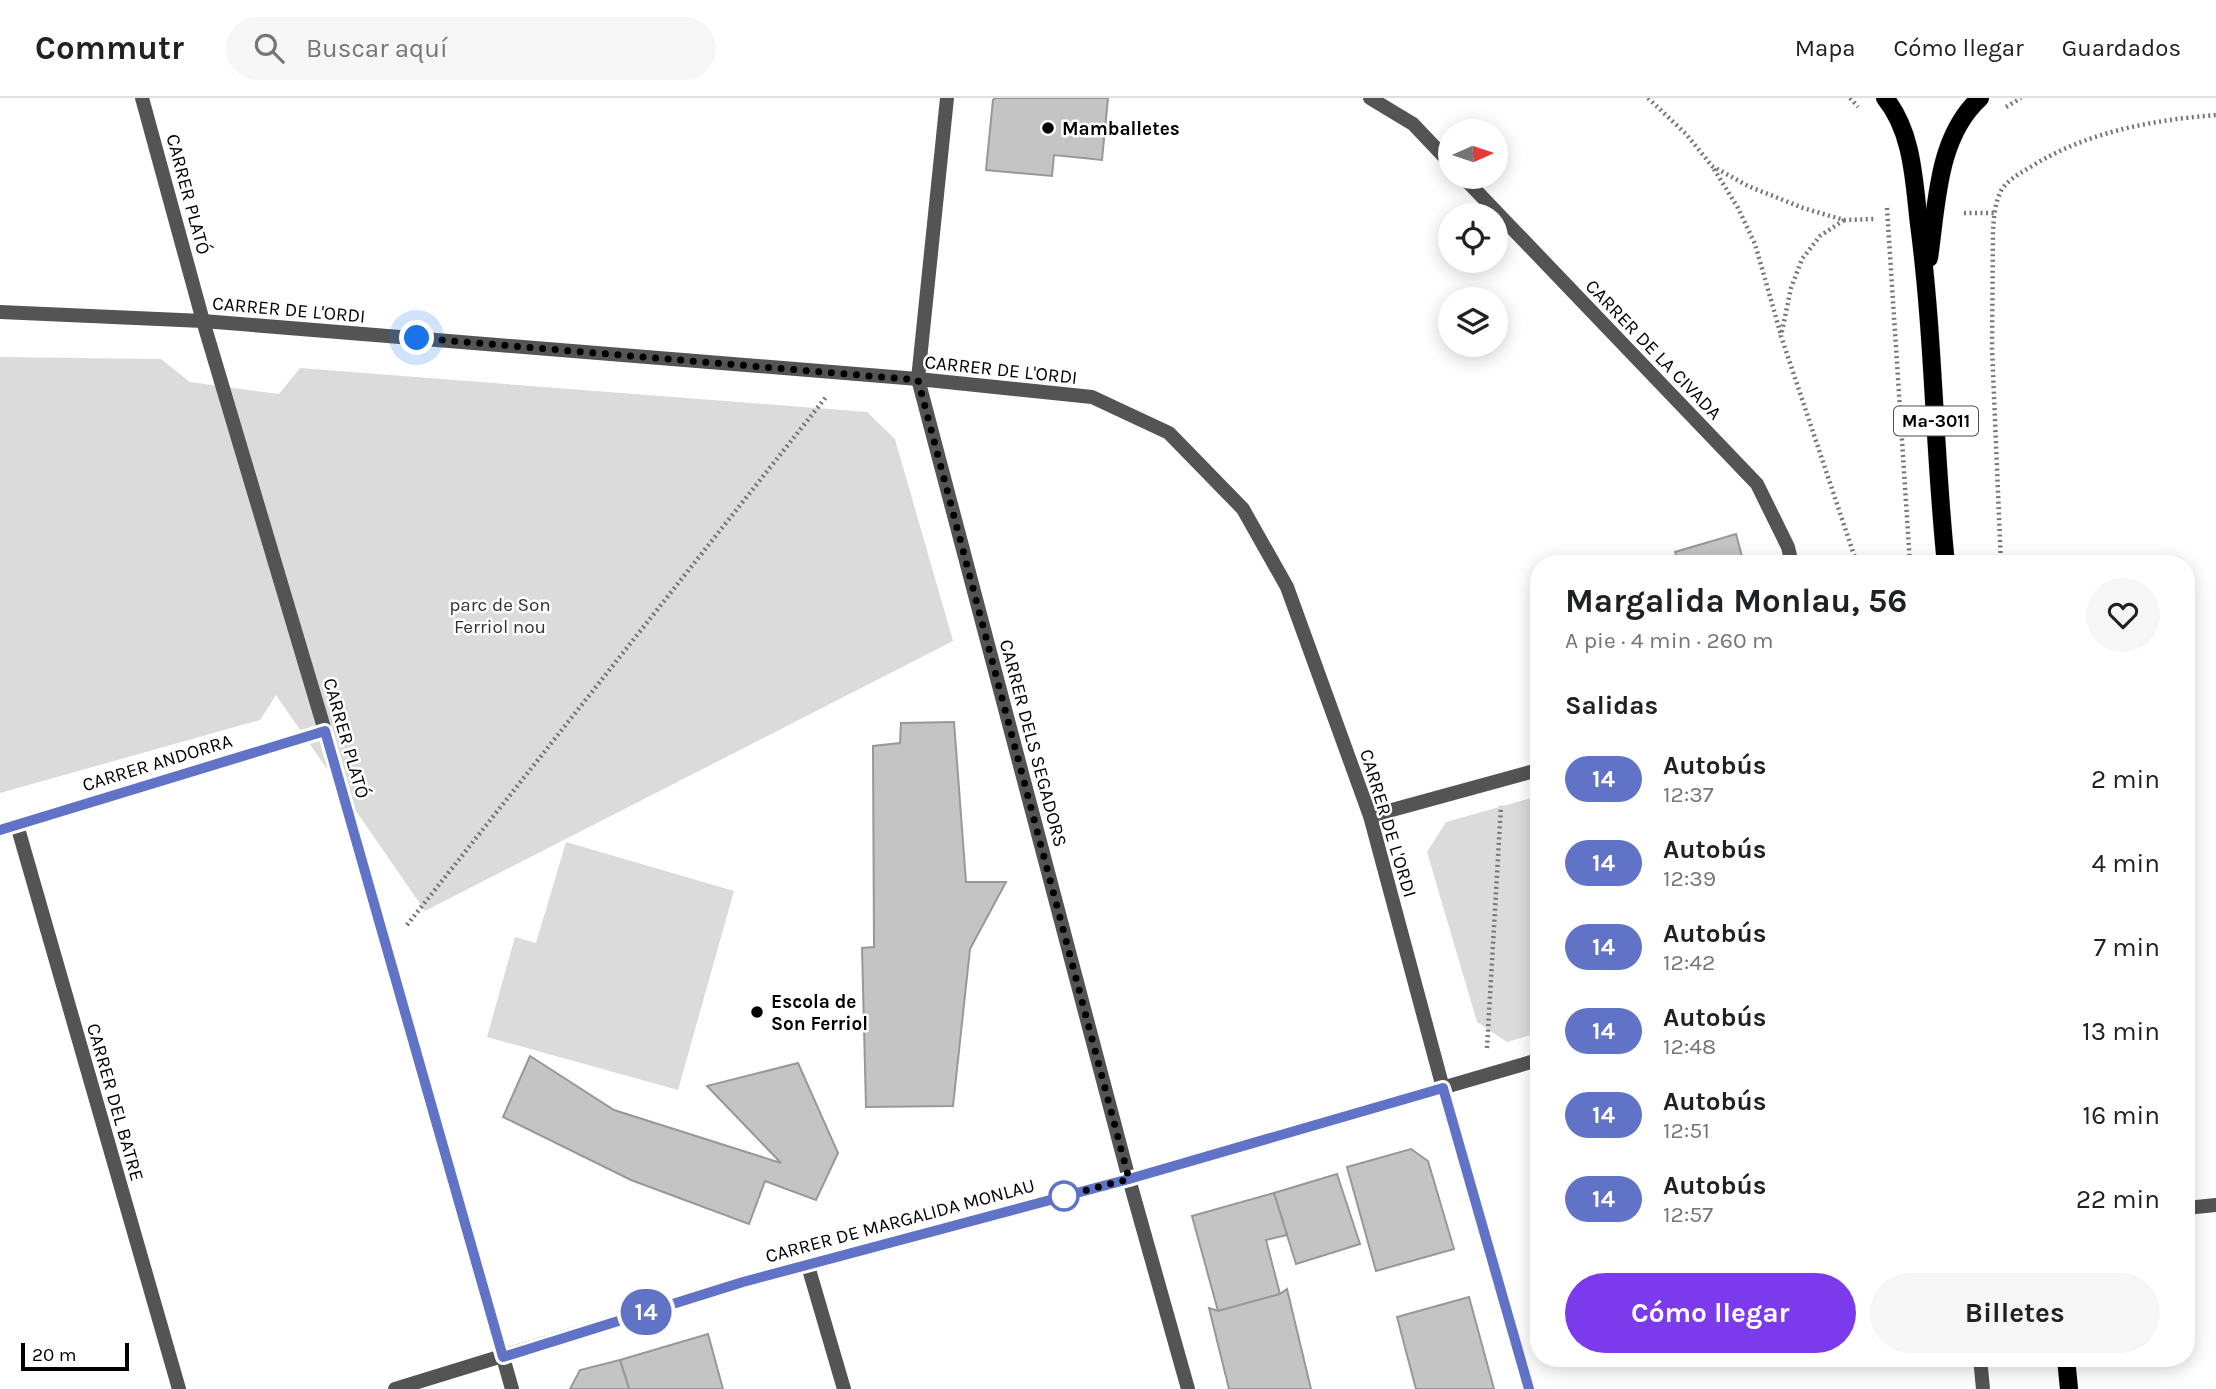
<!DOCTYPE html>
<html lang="es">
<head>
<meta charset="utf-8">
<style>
	body { margin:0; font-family:Karla,sans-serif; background:#f6f6f6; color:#202124; height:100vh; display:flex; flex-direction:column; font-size:26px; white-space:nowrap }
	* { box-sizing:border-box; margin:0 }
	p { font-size:23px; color:#757577 }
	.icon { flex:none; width:38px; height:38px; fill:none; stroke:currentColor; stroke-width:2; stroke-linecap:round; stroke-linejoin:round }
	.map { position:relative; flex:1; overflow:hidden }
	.panel { position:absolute; left:1530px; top:457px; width:665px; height:812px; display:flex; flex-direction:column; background:#fff; border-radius:28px; box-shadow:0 4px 18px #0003 }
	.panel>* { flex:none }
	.badge { padding:0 14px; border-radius:23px; font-size:24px; line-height:46px }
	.needle { width:46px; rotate:87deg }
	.buttons { position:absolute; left:1438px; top:21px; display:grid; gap:14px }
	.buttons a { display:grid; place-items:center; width:70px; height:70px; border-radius:50%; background:#fff; box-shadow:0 4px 18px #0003; font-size:35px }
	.scale { position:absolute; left:21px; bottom:18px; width:108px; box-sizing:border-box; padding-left:7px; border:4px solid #000; border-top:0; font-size:19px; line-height:24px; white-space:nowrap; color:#000; -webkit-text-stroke:5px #fff; paint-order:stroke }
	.you { position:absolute; width:35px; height:35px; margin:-18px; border:5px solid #fff; border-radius:50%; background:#1a73e8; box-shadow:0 0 0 10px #1a73e833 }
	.map>.badge { position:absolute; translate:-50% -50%; box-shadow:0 0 0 4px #fff }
	h2 { padding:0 35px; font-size:26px; line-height:63px }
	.round { display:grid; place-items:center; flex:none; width:74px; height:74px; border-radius:37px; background:#f6f6f6 }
	.overview { display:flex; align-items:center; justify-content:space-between; height:119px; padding:0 35px }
	h1 { font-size:33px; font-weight:700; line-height:52px }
	.button { display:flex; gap:14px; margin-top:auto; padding:14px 35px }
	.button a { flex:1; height:80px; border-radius:42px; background:#7c3aed; color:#fff; font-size:28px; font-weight:700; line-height:80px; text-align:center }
	.button a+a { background:#f6f6f6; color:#202124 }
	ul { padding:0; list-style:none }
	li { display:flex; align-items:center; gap:21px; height:84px; padding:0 35px }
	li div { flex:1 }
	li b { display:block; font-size:26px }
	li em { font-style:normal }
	li .badge { min-width:77px; font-weight:700; text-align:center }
	header { display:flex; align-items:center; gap:42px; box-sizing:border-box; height:98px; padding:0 35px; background:#fff; border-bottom:2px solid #e0e0e0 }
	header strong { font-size:33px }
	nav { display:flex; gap:38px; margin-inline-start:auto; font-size:24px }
	.search { width:490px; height:63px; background:#f6f6f6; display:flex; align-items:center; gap:18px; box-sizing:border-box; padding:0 24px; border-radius:38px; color:#757577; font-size:26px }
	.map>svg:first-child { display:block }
</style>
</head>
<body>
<header>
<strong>Commutr</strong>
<div class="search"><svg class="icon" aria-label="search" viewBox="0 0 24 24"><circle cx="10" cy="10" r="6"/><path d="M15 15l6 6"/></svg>Buscar aquí</div>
<nav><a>Mapa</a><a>Cómo llegar</a><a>Guardados</a></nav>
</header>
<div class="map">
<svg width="2216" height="1291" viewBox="0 0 2216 1291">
	<rect width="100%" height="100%" fill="#fff"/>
	<g fill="#dbdbdb">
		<polygon points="0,259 161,261 190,284 279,296 300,270 867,314 895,341 953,543 425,813 276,597 260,622 0,695"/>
		<polygon points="1538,698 1538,935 1507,944 1477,924 1427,754 1446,724"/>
		<polygon points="566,744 734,793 678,992 487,939 515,839 536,845"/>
	</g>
	<g fill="#c4c4c4" stroke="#989898" stroke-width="2">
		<polygon points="995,0 1108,0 1102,62 1054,57 1052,78 986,72 993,2"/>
		<polygon points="1736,436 1744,466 1679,466 1675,454"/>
		<polygon points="954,624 966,784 1006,784 970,851 953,1008 866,1009 862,850 874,849 873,648 900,645 901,625"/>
		<polygon points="530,958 614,1012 781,1065 707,988 798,965 838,1055 816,1102 765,1083 749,1126 631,1082 503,1019"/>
		<polygon points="1411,1051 1428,1063 1454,1151 1376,1173 1347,1069"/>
		<polygon points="1337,1076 1360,1146 1296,1166 1274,1095"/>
		<polygon points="1274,1095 1287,1137 1266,1142 1280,1196 1218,1213 1192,1118"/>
		<polygon points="1287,1191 1311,1291 1229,1291 1209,1210 1218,1213 1280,1196"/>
		<polygon points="1469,1199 1494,1291 1416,1291 1397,1219"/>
		<polygon points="708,1236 723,1291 629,1291 620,1262"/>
		<polygon points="620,1262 629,1291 570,1291 580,1272"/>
	</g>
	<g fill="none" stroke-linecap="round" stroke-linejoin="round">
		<defs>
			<g id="primary">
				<path d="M1885,0C1913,34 1914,84 1919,126C1934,239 1934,353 1946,466"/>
				<path d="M1929,160C1937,106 1937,39 1980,0"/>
				<polyline points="2066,1260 2069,1291"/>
			</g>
		</defs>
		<use href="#primary" stroke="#dbdbdb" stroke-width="19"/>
		<g stroke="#767676" stroke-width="4.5" stroke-dasharray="2 3.5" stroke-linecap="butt">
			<polyline points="1648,0 1686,36 1712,68 1748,88 1803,110 1844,122 1874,121"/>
			<polyline points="1850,0 1858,9"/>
			<polyline points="2006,9 2021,0"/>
			<polyline points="1714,71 1738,110 1755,146 1781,237"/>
			<polyline points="1887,110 1910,466"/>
			<polyline points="1964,115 1994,115"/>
			<polyline points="1844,122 1820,138 1802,161 1791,190 1781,238 1857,466"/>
			<path d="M2001,466L1992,250L1993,132C1994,119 1995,103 2002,91C2010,80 2021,75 2032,68C2087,34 2152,22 2216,17"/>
			<polyline points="407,827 826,299"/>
			<polyline points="1487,950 1501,708"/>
		</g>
		<g stroke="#545454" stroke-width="14">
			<polyline points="142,0 203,223 325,633 512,1291"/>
			<polyline points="947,0 918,281 1129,1081 1188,1291"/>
			<polyline points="1370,0 1413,26 1451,66"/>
			<polyline points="1463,79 1757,386 1788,449 1792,466"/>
			<polyline points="0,214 203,223 918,281 1092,299 1169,335 1243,411 1287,489 1370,718 1443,990 1529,1291"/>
			<polyline points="1370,718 1538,672"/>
			<polyline points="17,727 179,1291"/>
			<polyline points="0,732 325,633"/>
			<polyline points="2186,1110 2216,1107"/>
			<polyline points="808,1168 844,1291"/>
			<polyline points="1980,1260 1983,1291"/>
			<polyline points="395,1291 743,1184 1129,1081 1538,962"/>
		</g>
		<use href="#primary" stroke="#000" stroke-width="18"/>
	</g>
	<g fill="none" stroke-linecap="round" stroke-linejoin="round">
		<defs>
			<polyline id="line" points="0,732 325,633 503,1259 743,1184 1129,1081 1443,990 1529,1291"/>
		</defs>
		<use href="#line" stroke="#fff" stroke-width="16"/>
		<use href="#line" stroke="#6173c7" stroke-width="10"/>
		<polyline stroke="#000" stroke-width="7" stroke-dasharray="0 12.6" points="417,240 918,282 1129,1081 1064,1098"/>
	</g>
	<g fill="#000" stroke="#fff" stroke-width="2.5">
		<circle cx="1048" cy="30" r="7"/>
		<circle cx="757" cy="914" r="7"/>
	</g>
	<circle fill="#fff" stroke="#6173c7" stroke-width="3.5" cx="1064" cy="1098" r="14"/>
	<g text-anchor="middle" stroke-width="5" stroke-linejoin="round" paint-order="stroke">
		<rect fill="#fff" stroke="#4c4c4c" stroke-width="2" x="1894" y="308.5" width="84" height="29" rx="5"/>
		<g font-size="18" font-weight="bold" fill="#000">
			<text x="1936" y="329">Ma-3011</text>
		</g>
		<g font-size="19" font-weight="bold" fill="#000" stroke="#fff" text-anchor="start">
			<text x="1062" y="37">Mamballetes</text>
			<text x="771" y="910">Escola de<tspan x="771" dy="22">Son Ferriol</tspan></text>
		</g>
		<g font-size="19" fill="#000" stroke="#fff">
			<text transform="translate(189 96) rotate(75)" y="7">CARRER PLATÓ</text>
			<text transform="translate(289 211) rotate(5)" y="7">CARRER DE L'ORDI</text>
			<text transform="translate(1654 251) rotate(46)" y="7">CARRER DE LA CIVADA</text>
			<text transform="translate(1001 271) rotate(6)" y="7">CARRER DE L'ORDI</text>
			<text transform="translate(347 640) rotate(74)" y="7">CARRER PLATÓ</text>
			<text transform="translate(1034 645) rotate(75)" y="7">CARRER DELS SEGADORS</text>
			<text transform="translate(157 664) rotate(-17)" y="7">CARRER ANDORRA</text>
			<text transform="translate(1389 725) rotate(73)" y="7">CARRER DE L'ORDI</text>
			<text transform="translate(116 1004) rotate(74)" y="7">CARRER DEL BATRE</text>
			<text transform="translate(900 1122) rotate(-15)" y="7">CARRER DE MARGALIDA MONLAU</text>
		</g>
		<g font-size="19" fill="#323232" stroke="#fff">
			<text x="500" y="513">parc de Son<tspan x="500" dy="22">Ferriol nou</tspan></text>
		</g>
	</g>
</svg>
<div class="buttons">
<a><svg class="needle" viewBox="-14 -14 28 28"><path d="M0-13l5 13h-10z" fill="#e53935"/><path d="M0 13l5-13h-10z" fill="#757577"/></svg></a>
<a><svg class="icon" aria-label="locate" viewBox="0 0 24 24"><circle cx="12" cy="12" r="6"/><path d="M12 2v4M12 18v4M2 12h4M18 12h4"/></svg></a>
<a><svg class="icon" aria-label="layers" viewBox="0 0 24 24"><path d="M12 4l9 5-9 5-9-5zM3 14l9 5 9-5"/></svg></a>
</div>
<div class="scale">20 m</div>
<div class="you" style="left:417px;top:240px"></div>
<b class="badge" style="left:646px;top:1214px;background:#6173c7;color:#fff">14</b>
<section class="panel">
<div class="overview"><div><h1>Margalida Monlau, 56</h1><p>A pie · 4 min · 260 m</p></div><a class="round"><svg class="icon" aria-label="heart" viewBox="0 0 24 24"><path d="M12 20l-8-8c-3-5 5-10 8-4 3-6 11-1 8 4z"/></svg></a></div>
<h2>Salidas</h2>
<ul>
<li><span class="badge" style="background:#6173c7;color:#fff">14</span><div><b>Autobús</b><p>12:37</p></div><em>2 min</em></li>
<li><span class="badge" style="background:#6173c7;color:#fff">14</span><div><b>Autobús</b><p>12:39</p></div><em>4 min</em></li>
<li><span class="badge" style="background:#6173c7;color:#fff">14</span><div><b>Autobús</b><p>12:42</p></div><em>7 min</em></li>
<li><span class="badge" style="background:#6173c7;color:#fff">14</span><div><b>Autobús</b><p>12:48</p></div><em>13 min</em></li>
<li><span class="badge" style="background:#6173c7;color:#fff">14</span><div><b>Autobús</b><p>12:51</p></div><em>16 min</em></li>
<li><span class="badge" style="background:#6173c7;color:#fff">14</span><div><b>Autobús</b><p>12:57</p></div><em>22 min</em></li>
</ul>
<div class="button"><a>Cómo llegar</a><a>Billetes</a></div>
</section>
</div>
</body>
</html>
